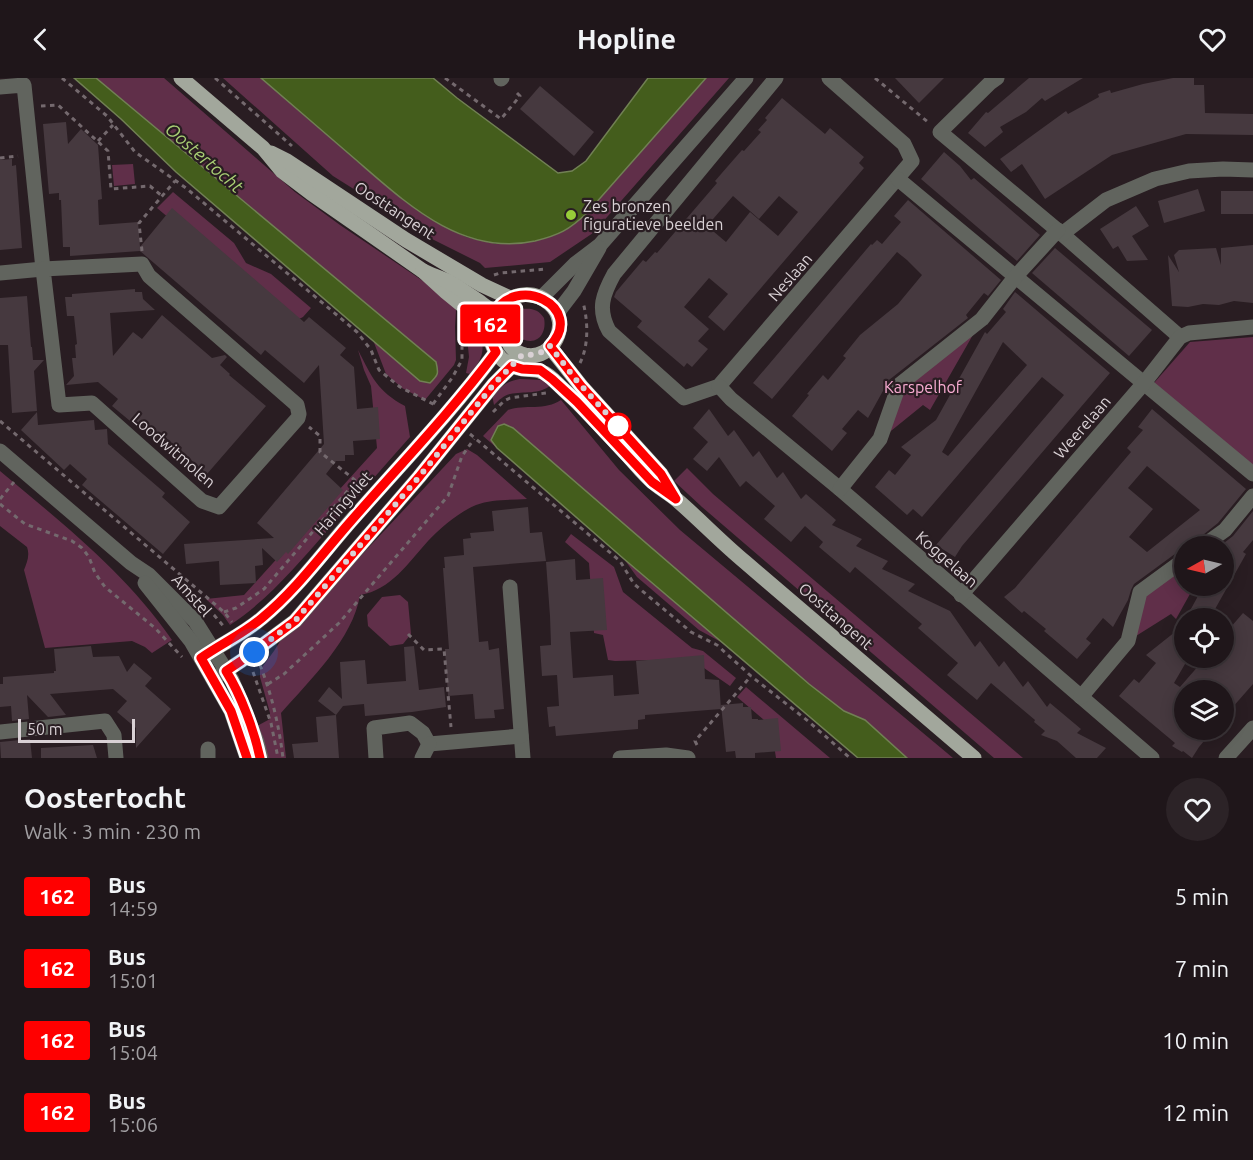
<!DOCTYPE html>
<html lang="en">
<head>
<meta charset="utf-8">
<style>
	body { margin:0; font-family:Ubuntu,sans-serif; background:#2c2327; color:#f1f3f6; height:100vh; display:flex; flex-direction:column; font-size:22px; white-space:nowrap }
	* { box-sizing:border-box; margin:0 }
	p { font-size:20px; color:#a19fa2 }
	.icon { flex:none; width:33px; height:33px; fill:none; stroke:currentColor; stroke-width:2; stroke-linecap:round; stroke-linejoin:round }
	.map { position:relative; height:680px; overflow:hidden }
	.sheet { display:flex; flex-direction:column; background:#1f161a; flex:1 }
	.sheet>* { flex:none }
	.badge { padding:0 12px; border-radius:4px; font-size:21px; line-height:39px }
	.needle { width:39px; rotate:262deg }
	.controls { position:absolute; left:1174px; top:458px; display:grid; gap:12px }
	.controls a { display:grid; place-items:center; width:60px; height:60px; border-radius:50%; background:#1f161a; box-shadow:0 3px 15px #0003,0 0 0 2px #3c3539; font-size:30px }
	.scale { position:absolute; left:18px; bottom:15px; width:117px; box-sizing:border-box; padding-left:6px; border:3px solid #d9d1d5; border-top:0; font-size:16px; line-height:21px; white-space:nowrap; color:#d9d1d5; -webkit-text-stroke:4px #291d22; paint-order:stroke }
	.you { position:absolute; width:30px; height:30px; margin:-15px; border:4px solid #fff; border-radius:50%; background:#1a73e8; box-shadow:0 0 0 9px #1a73e833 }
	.map>.badge { position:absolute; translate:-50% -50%; box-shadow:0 0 0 3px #fff }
	.round { display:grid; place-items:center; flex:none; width:63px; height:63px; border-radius:32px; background:#2c2327 }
	.summary { display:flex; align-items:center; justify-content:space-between; height:102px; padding:0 24px }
	h1 { font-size:28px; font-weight:600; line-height:45px }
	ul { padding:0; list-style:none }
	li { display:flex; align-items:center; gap:18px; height:72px; padding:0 24px }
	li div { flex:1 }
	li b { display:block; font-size:22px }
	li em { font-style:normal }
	li .badge { min-width:66px; font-weight:700; text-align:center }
	header { display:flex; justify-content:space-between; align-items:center; height:78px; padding:0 24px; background:#1f161a; font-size:27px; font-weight:600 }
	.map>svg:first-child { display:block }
</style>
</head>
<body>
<header><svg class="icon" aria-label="back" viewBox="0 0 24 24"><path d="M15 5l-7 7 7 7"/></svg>Hopline<svg class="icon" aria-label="heart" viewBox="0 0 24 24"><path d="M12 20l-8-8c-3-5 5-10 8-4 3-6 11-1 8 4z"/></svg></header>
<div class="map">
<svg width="1253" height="680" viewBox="0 0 1253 680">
	<rect width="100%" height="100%" fill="#291d22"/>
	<g fill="#602f49">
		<polygon points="96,0 164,0 295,114 340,147 426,205 454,228 456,232 455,249 456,282 454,287 425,322 402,310 386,296 373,262 420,303 436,284"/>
		<polygon points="223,0 261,0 398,118 434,143 466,159 496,166 526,165 587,135 706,0 729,0 593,155 550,184 485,190 480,185 414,152 360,115 333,98"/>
		<polygon points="133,86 135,106 114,108 112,87"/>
		<polygon points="173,114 234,165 246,185 271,196 311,230 303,239 293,244 157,130"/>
		<path d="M523,231C532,230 539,232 544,240C547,255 538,268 522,261L519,254L521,248L510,239L518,233Z"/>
		<path d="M468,241L475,242C484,265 488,276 470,296L466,295L469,279L466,249Z"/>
		<polygon points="982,241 930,332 923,327 881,361 899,307"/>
		<polygon points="1253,259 1253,388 1154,305 1190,264"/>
		<path d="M358,272C372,299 377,313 405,328L410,359C382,390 355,422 327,453C297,487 268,522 230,547L223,537L206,521L244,517L377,370L371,308L364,292Z"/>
		<path d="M520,301L543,302L551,307C539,317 524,313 510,316C503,318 499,322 494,327L492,317C502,308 507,303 520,301Z"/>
		<path d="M561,322L619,392L680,452L953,680H907L865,642L844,633L809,606L498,348L491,362L497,370L483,358L508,332C525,326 545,333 561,322Z"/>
		<path d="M467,371L477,377L527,421C510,422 492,421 476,427C459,434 440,450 428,463C408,485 391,512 360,517C353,561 310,602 281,635L286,680H267L257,648L270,641V635L260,599V592L274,573L284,557L313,529L456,376Z"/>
		<polygon points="687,390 713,416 1023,680 994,680 702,429 674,403"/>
		<path d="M0,393C62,445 126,495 172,562L152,575L145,569L132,563L45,570L24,492C27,484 30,478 27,469L0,448Z"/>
		<polygon points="571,456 614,489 623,514 692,570 703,573 736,600 730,608 691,581 615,583 608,582 603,557 594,555 589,485 565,464"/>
		<polygon points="624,481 721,564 699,552 637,499"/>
		<polygon points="1185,481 1185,507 1195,507 1176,541 1171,536 1128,563 1140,514"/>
		<polygon points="400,517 408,524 411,556 403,566 390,568 368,548 367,537 382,519"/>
		<polygon points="746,609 830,680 776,680 771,648 737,619"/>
	</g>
	<g fill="#445d1c" stroke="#718054" stroke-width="1.5">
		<path d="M74,0H96L436,284C439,296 438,297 430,305L420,303L176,94L121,41Z"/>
		<path d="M261,0H433L457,20L558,95L572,93L586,83L648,0H706L587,135C569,152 559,157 535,163C462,179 406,125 355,81C324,54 292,27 261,0Z"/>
		<polygon points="504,346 513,350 809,606 844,633 865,642 907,680 858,680 624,481 497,370 491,362 498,348"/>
	</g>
	<g fill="#46393f" fill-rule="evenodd">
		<polygon points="895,0 944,0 919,25"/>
		<polygon points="1029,0 1083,0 1045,23 1042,20 1026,34 1000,49 1003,54 985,69 968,55 986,34 988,35"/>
		<polygon points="1173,0 1194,0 1194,7 1204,7 1205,35 1253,36 1253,57 1186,56 1112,77 1045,121 1022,86 1011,94 1000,81 1066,33 1068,36 1099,19 1098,16 1110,12 1111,15 1143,6"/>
		<polygon points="540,8 594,54 574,78 520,31"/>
		<path d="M782,20L825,56L830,50L864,79L859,85L864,90L724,253L708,239L728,216L709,200L684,229L709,251L698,263L708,271L692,289L687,285L684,289L637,249L642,243L614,219L616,214L643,182L646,184L655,174L657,175L717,105L715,103L728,88L742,72L744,73L761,54L758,52L767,42L765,40ZM733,118L759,141L779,118L798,134L778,158L750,134L726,164L707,148Z"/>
		<polygon points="66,44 68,66 81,51 98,67 102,121 98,122 99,147 138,144 140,169 172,130 304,244 309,239 346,270 340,277 354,289 357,331 378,329 380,361 353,363 354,377 345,377 345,383 336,383 326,396 343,412 288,476 286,474 277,484 262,470 263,487 255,488 256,505 220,507 219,483 186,486 184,466 274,460 257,445 324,366 319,287 304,305 265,272 261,277 140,173 70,178 70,169 63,169 61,122 59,122 59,115 49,116 43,46"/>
		<polygon points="944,74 960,88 971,102 974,100 1040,157 1017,183 921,101"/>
		<polygon points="12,81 12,88 16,87 22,170 0,172 0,82"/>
		<polygon points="1198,111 1205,133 1164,145 1158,123"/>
		<rect x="1221" y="113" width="32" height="23"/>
		<polygon points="908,122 1001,202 988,218 984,215 966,237 968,240 889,302 868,340 858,332 842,351 847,355 832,373 792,338 809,317 807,316 823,297 828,302 846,280 843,278 860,257 898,226 922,197 907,182 897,174 772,321 753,305 871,166 872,167 877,162 882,166 901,144 894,138"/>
		<polygon points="1136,128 1149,148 1132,158 1148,182 1127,183 1118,168 1113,171 1100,151"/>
		<polygon points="1253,167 1253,225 1234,223 1219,227 1203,226 1188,229 1172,228 1168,177 1179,194 1174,177 1179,172 1216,170 1221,187 1221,170"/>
		<polygon points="1055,170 1152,252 1129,278 1032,195"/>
		<polygon points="135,211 135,214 142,214 143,221 155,232 110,235 113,278 133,254 142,261 162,237 212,280 225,277 227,279 220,287 230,296 229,297 266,328 207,396 165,359 159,367 112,328 118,321 98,304 66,307 74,298 72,280 76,280 75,267 77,266 74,238 67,238 65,219 72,219 72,216"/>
		<path d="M1015,214L1110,295L962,468L955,479L936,467L1064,317L1042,299L922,439L913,431L907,437L875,409L889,392L895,397L911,377L901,369L936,342L985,254L987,256L1006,234L1003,231ZM1003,264L1027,287L948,378L942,374Z"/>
		<polygon points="27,218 31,269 32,269 33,282 44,282 34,293 37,333 12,335 8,267 0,267 0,220"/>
		<polygon points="709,331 728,358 734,352 753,379 759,373 777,400 783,394 801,421 806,416 836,442 832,447 862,461 856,468 888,483 882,491 915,506 908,513 950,533 975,569 980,563 999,589 1004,583 1023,609 1028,603 1047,629 1050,625 1081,651 1077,655 1106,670 1097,680 1076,680 1057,663 1041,657 1045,653 1034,644 1035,642 991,605 977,622 947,597 958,585 918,550 922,546 855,489 850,495 819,469 823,464 805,448 791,464 764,441 775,428 746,403 740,409 719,379 707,393 693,381 708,364 693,350"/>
		<path d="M1152,331L1246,411L1218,445L1189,468H1185V471L1179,473L1134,506L1131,512L1128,522L1113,549L1103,540L1086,561L1091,565L1077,581L1044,553L1046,551L1024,533L1022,535L1004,519L1015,510L1131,374L1127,370L1143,352L1138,349ZM1147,388L1200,432L1147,474L1129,459L1153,431L1128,410Z"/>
		<polygon points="37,334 38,347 94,342 95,352 107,351 108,366 165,415 162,419 190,444 163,476 82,407 87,401 70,386 64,392 21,352"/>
		<polygon points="528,429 530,455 542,454 546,483 473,489 479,564 488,563 489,572 499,570 504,631 494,632 495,640 475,641 473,616 448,618 445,571 449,571 443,490 445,490 444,479 464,477 463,461 471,460 470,455 494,453 492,433"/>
		<polygon points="1253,433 1253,462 1243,474 1246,476 1210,540 1186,540 1204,507 1224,507 1224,465 1233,458"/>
		<polygon points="575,481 576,502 603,500 607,552 570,554 573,600 613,597 614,618 639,616 636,583 704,577 705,601 719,602 721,631 645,637 645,641 638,642 638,651 556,658 555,648 549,649 547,629 559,628 557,597 542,598 540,568 551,567 550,538 546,484"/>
		<polygon points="1243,535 1253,543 1253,606 1224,639 1224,612 1184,612 1185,651 1214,651 1199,669 1192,680 1183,673 1182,674 1172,668 1175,665 1119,618 1134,601 1139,605 1156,585 1146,577 1185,546 1185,586 1174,605 1180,609 1200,586 1206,592 1217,579 1224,579 1224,557"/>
		<polygon points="91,568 93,579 119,578 127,594 134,585 152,600 145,608 171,631 136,670 136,650 117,634 127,623 113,611 50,616 66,637 48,639 27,617 29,641 12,643 11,628 0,629 0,606 3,606 3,599 54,595 54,593 56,593 54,571"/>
		<polygon points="414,568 419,612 444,609 446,629 412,634 365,638 364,626 343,628 336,637 318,623 329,609 342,621 340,584 365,582 367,606 406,603 404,569"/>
		<polygon points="743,625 743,629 751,629 752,641 758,641 758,642 778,640 781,673 755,675 755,680 736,680 735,673 726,674 721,627"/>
		<polygon points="336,637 339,680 294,680 292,666 318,664 316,639"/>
		<polygon points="30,661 32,680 1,680 0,664"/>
		<polygon points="93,667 97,680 41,680 41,670"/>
	</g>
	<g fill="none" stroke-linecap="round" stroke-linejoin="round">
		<g stroke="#74696e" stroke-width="3" stroke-dasharray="4.5 4.5" stroke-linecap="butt">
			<polyline points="62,0 107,38 135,74 186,110 357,254 371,272 379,292 400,309 435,327"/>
			<polyline points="215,0 292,68"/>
			<polyline points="445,0 501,41 520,18 514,12"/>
			<polyline points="875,0 929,45"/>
			<polyline points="41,28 58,27 108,73 111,111 150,108 162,118"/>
			<polyline points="98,63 113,47"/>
			<polyline points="0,80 18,78"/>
			<polyline points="142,173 139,145 175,103"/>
			<polyline points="494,197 500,195 547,191"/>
			<path d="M580,285C589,267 588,243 583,224"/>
			<polyline points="433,326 452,300 462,282 462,245"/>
			<polyline points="493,334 504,323 510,320 546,315"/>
			<polyline points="0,343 224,534 232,544"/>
			<polyline points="470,356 620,483 634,506 691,554 717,567 751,598 808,643 850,680"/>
			<polyline points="0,421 14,404"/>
			<polyline points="0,426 25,446 72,463 82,470 89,479 95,495 105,509 155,550 182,579"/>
			<polyline points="188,512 214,537 225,550"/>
			<polyline points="224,534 236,530 264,511 356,403 320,374 320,358 309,349"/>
			<polyline points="408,556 424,572 444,571 451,649"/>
			<path d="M260,587C272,617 279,648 283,680"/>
			<polyline points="253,594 271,645 278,680"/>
			<polyline points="268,606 284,596 339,545 448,418 462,378 474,361"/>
			<polyline points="697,667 695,663 751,598"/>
		</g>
		<g stroke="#61645e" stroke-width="15">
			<path d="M776,0L614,196C603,216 597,231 609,253L684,320L719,308L912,83L904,66L829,0"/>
			<polyline points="997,0 990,5 940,54 1062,156 1180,259"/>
			<polyline points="501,1 502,0"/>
			<polyline points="0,9 24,7 43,191 0,195"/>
			<polyline points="898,101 1253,396"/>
			<polyline points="1062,156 1106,122 1155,101 1189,93 1223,91 1253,92"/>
			<polygon points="142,186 149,198 297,327 299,336 298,340 219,429 202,423 92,325 59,327 43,191"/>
			<polyline points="541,220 575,186 600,167 746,0"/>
			<polyline points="558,234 574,213 599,170"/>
			<polyline points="719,308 731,321 840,411 1152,680"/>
			<polyline points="0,373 131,485 149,497 195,543 232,602 257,664 261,680"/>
			<polyline points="840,411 880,361 899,307 982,241 1016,198 1058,152"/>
			<polyline points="1203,468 1225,452 1253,418"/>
			<polyline points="145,505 191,563 231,633 247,680"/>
			<polyline points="510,509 523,680"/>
			<polyline points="961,517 1144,305 1180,259 1189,255 1253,249"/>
			<path d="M201,580C221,566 244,556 262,540C298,510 325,472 355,438C403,384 453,332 496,274"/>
			<polyline points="213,601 241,583 295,543 419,399 494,306 521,279"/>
			<polyline points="1081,619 1128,563 1140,514 1185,481"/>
			<polyline points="0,654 105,643 114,657 116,680"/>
			<polyline points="429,666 521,658"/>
			<polyline points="208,671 208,680"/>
			<polyline points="376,680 374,650 410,645 423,655 429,666"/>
			<polyline points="422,680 429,666"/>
			<polyline points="620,680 666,677 688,680"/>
			<polyline points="1226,680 1253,650"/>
		</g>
		<g stroke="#a2a79c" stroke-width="15">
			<polyline points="181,0 263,70 282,93 311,115 423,193 446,214 490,250"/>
			<polyline points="271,75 287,83 406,162 482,207 510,220"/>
			<path d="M423,193C431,197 441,200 449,204C460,210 471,218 481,225C487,230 495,234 500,240C510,254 502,271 525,277C553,283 572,245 550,226C519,198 473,238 496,274C502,284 512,289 523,291C530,292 536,291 542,294C551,297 557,306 564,312C588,333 609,358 631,381C638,389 645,398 654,405C661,411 670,416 677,422C700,442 721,464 745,484C821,549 898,615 974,680"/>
			<polyline points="550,269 581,308 661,396 673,416"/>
		</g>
	</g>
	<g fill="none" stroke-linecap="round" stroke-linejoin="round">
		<defs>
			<path id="line" d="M247,680L231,633L201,580C221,566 243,556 262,540C296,512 322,476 351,443C400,387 451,334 496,274C490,263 487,251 493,238C514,193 587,229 550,268L581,308L661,396L676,421L652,404L577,324L552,301L540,292L522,291L512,288L494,306L419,399L295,543L241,583L226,593C241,617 254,652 260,680"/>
		</defs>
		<use href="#line" stroke="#fff" stroke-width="14"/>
		<use href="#line" stroke="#f00" stroke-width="9"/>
		<path stroke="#d9d1d5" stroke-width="6" stroke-dasharray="0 10.8" d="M254,574L295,543L419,399L494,306L523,276C534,278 541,276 550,268L577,303L618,348"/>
	</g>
	<circle fill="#97cc39" stroke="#291d22" stroke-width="2" cx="571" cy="137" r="6"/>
	<circle fill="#fff" stroke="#f00" stroke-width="3" cx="618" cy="348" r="12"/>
	<g text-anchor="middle" stroke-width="4.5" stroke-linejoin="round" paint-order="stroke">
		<g font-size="16" fill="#d9d1d5" stroke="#291d22" text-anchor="start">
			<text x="583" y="134">Zes bronzen<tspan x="583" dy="18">figuratieve beelden</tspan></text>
		</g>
		<g font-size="16" fill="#d9d1d5" stroke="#291d22">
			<text transform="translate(395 132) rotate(33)" y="6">Oosttangent</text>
			<text transform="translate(790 199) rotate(-49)" y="6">Neslaan</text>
			<text transform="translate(1082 349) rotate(-49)" y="6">Weerelaan</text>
			<text transform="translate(174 372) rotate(41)" y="6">Loodwitmolen</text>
			<text transform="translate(343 425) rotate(-49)" y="6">Haringvliet</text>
			<text transform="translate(947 481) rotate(41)" y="6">Koggelaan</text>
			<text transform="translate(192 517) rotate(48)" y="6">Amstel</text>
			<text transform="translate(836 538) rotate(41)" y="6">Oosttangent</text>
		</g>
		<g font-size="16" fill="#f9acd2" stroke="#291d22">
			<text x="923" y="315">Karspelhof</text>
		</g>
		<g font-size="18" font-style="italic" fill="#aad075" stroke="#291d22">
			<text transform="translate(204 80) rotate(41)" y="6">Oostertocht</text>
		</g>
	</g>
</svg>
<div class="controls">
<a><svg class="needle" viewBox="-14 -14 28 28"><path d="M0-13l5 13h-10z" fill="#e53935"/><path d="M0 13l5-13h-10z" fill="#a19fa2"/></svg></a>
<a><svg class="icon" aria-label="locate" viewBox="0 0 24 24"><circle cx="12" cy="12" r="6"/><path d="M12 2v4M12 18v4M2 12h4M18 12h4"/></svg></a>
<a><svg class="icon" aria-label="layers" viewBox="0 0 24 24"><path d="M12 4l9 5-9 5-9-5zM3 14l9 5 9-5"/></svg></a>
</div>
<div class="scale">50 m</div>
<div class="you" style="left:254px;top:574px"></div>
<b class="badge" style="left:490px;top:246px;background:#f00;color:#fff">162</b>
</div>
<section class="sheet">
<div class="summary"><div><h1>Oostertocht</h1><p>Walk · 3 min · 230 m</p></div><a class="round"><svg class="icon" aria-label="heart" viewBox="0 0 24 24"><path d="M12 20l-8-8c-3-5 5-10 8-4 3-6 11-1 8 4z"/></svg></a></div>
<ul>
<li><span class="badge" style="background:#f00;color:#fff">162</span><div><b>Bus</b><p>14:59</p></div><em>5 min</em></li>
<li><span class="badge" style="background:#f00;color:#fff">162</span><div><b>Bus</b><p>15:01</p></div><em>7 min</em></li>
<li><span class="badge" style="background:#f00;color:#fff">162</span><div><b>Bus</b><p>15:04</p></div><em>10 min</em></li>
<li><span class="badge" style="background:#f00;color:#fff">162</span><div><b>Bus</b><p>15:06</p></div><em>12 min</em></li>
</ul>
</section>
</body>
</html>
